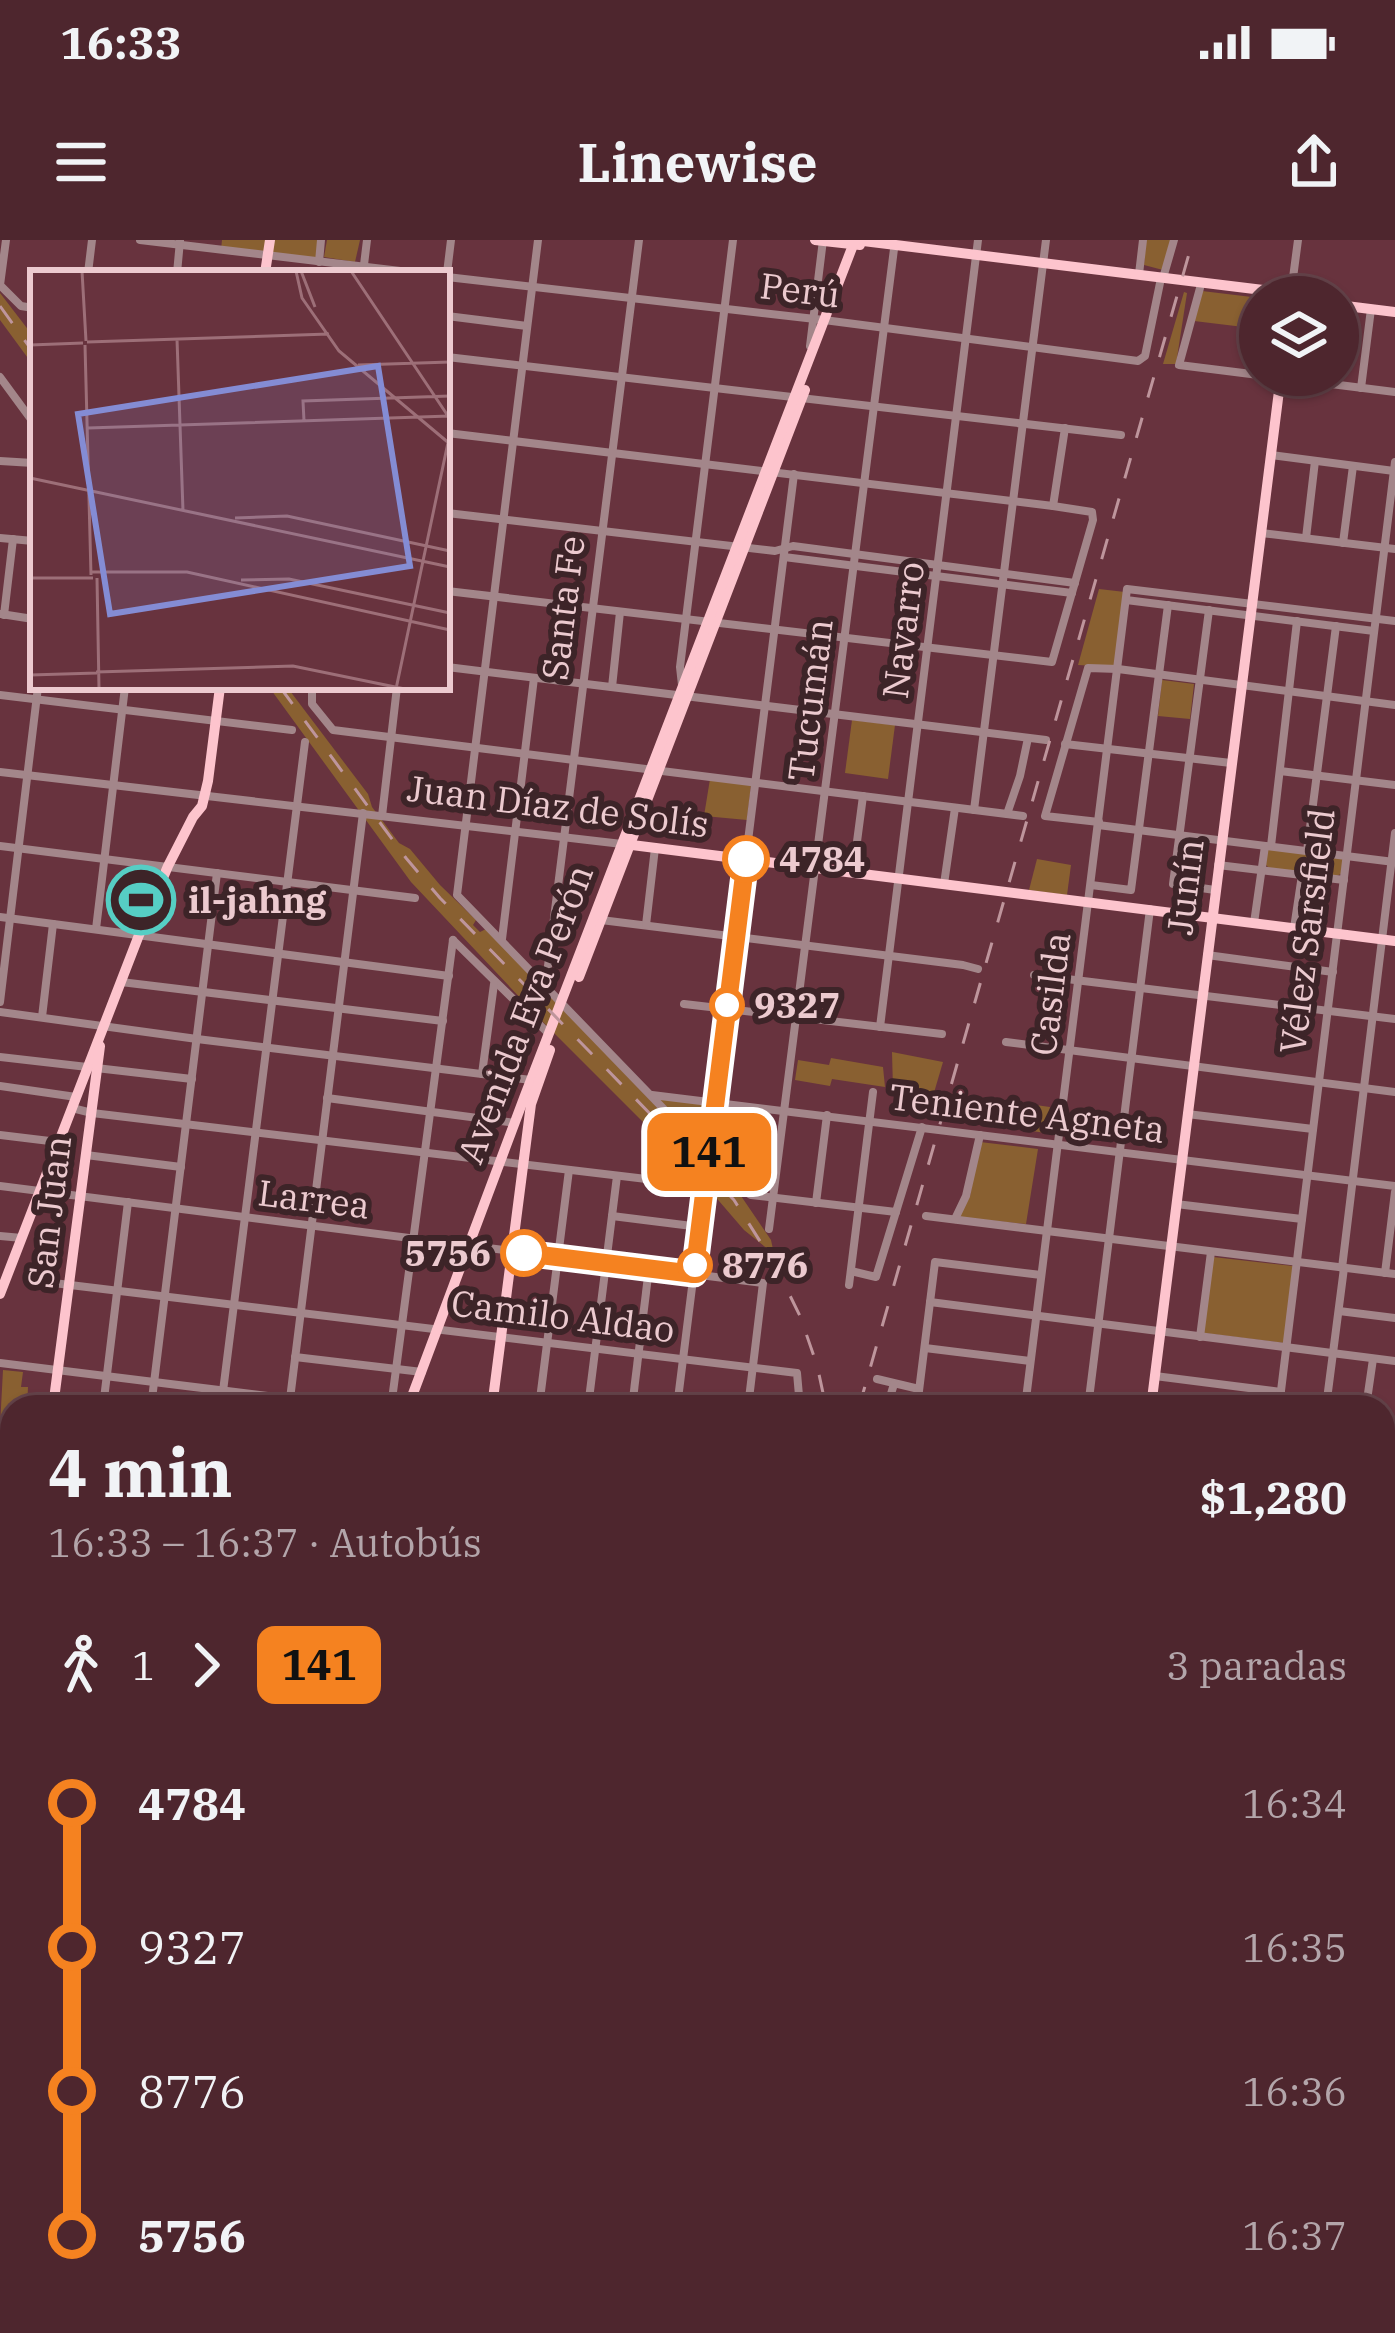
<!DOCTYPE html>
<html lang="es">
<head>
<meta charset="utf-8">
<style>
	body { margin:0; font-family:"IBM Plex Serif",serif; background:#552e36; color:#f1f3f6; height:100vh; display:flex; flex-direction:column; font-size:45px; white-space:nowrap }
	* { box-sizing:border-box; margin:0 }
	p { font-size:39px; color:#b3a5aa }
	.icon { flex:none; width:66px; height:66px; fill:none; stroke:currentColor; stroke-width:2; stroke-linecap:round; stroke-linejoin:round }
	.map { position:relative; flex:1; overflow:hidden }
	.side { position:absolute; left:0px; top:1155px; width:1395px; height:939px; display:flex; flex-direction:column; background:#4e262e; border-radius:36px 36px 0 0; box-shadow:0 3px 9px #0004,0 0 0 3px #65434a }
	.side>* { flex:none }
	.badge { padding:0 24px; border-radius:18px; font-size:42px; line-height:78px }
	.controls { position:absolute; left:1239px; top:36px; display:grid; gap:24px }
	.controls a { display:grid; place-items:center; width:120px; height:120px; border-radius:50%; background:#4e262e; box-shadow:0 3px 9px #0004,0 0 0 3px #65434a; font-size:60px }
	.map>.badge { position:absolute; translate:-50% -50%; box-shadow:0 0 0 6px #fff }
	.legs { display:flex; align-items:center; gap:18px; height:132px; padding:0 48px; font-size:39px }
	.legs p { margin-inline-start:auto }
	.summary { display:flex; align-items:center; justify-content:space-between; height:204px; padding:0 48px }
	h1 { font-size:66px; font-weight:800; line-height:90px }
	ul { padding:0 48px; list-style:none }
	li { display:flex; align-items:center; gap:42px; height:144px; font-size:45px }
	li i { display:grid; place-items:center; width:18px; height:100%; margin:0 15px; background:currentColor }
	li i::after { content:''; width:30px; height:30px; margin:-15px; border:9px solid; border-radius:50%; background:#4e262e }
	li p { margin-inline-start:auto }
	li:first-child i { background:linear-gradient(#0000 50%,currentColor 0) }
	li:last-child i { background:linear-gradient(currentColor 50%,#0000 0) }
	.status { display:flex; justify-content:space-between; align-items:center; height:84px; padding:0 60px; background:#4e262e; direction:ltr }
	.status svg { height:33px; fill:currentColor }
	header { display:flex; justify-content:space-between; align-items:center; height:156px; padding:0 48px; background:#4e262e; font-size:54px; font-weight:800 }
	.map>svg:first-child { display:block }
</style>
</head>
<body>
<div class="status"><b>16:33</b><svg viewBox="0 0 49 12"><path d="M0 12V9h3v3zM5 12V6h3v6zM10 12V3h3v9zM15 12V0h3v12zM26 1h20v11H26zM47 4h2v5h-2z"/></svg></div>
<header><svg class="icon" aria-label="menu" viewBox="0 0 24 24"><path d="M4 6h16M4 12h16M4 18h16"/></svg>Linewise<svg class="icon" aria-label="share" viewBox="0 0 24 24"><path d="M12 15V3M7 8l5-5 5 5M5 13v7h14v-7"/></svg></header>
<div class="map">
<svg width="1395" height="2093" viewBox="0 0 1395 2093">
	<rect width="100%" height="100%" fill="#68333e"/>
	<g fill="#896031">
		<polygon points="222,0 321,0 319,22 221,10"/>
		<polygon points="327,0 360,0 355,22 324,17"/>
		<polygon points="1146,0 1172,0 1163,30 1144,25"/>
		<polygon points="1202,51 1260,58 1260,89 1194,81"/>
		<polygon points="1184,52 1187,53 1176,124 1163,124"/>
		<polygon points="0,53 33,96 33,125 0,80"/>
		<polygon points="1099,349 1125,352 1116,427 1078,425"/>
		<polygon points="1162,440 1194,444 1190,479 1158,476"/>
		<polygon points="269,447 287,447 368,554 372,567 399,603 410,609 440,645 476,680 473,685 480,692 486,689 739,953 771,1000 774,1014 744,990 700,939 543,782 411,642"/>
		<polygon points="852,480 895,485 888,539 845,533"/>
		<polygon points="710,539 751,545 747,580 704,576"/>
		<polygon points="1270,608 1341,618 1343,620 1341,634 1336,636 1269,628 1266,625 1267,611"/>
		<polygon points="1037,619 1071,625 1067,655 1029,650"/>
		<polygon points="892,812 943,822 933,856 893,849"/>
		<polygon points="831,818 883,827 885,847 832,839 830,846 795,840 798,820 829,825"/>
		<polygon points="660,857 709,864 705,902 700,902 659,860"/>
		<polygon points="1015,862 1050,867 1046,893 1011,888"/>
		<polygon points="980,902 1038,909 1026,984 958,977 970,956"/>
		<polygon points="1213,1017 1293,1026 1284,1103 1203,1093"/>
		<polygon points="3,1130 23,1132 21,1147 28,1147 27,1167 12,1167 12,1189 0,1186"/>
		<polygon points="473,2082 544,2082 541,2093 472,2093"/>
	</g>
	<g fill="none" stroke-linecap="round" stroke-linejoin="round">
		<g stroke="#a3868a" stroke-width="8">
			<polyline points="6,0 0,45 21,66 33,68"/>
			<polyline points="140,0 417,33"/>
			<polyline points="538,0 457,655 741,949 751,955 896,972"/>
			<polyline points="319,22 321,0"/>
			<polyline points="88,33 92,0"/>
			<polyline points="177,33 180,1"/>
			<polyline points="363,33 367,0"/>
			<polyline points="447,33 451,0"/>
			<polyline points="1139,34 1143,0"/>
			<polyline points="447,37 824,80 1138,121 1145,116 1160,43"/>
			<polyline points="1163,38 1174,0"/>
			<polyline points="1200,48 1179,125 1395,152"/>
			<polyline points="1291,53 1298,0"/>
			<polyline points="447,76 527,86"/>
			<polyline points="810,106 823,0"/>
			<polyline points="447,117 1121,195"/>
			<polyline points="0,137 33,182"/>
			<polyline points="1361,148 1371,69"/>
			<polyline points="447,193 1053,266 1092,272 1093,280 1052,422 447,351"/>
			<polyline points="1271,215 1394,231"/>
			<polyline points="0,221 33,223"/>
			<polyline points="1053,266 1065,188"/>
			<polyline points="447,273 775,311 793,306 1075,343"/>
			<polyline points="1261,293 1395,309"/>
			<polyline points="0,298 33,301"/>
			<polyline points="1306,298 1315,221"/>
			<polyline points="1343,303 1353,226"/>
			<polyline points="784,317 1072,353"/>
			<polyline points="1126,360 1374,391"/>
			<polyline points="1209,370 1173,644 1215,650"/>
			<polyline points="1,374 33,379"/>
			<polyline points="4,375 13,299"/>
			<polyline points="447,427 1046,500"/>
			<polyline points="682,445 680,427 733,0"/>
			<polyline points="312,447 312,464 333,490 1023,576"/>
			<polyline points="612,447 620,372"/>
			<polyline points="0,455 292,490"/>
			<polyline points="1065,504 1231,523"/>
			<polyline points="1280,531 1395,545"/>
			<polyline points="0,532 622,604"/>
			<polyline points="974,570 1046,0"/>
			<polyline points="1007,574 1020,536 1028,498"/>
			<polyline points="382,576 397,447"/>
			<polyline points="1099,582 1045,576 1088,428 1118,429 1395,465"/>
			<polyline points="1098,585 1394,622"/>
			<polyline points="0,606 415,658"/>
			<polyline points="1271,606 1297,381"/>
			<polyline points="1307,611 1336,386"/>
			<polyline points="1218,625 1344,640"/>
			<polyline points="853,632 863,556"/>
			<polyline points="944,644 955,568"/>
			<polyline points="1091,645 1131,650 1168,365"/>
			<polyline points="0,677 449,736"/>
			<polyline points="601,680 963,725 978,729"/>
			<polyline points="1254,683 1265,606"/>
			<polyline points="646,685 655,608"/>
			<polyline points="1294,688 1302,635"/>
			<polyline points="96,689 125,447"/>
			<polyline points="502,699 534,438"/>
			<polyline points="453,700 549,794"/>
			<polyline points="1207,715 1333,732"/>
			<polyline points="1034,735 1395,779"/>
			<polyline points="121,742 443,781"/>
			<polyline points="543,743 547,734 639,0"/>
			<polyline points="0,762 38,447"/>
			<polyline points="684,764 942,794"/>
			<polyline points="0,772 197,799 531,840"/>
			<polyline points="42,777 53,684"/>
			<polyline points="880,787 978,0"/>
			<polyline points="1006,802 1395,852"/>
			<polyline points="0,817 192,839"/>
			<polyline points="482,834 494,744"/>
			<polyline points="0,846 76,857"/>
			<polyline points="652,855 1395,946"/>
			<polyline points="327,858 515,883"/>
			<polyline points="72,868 92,873 705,946"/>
			<polyline points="1187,874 1313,889"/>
			<polyline points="0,895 58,902"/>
			<polyline points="86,915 181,927"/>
			<polyline points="0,946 763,1043 748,1167"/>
			<polyline points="816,963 827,875"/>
			<polyline points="1176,964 1302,979"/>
			<polyline points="612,976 700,987"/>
			<polyline points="926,976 1395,1034"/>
			<polyline points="955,979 966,956 980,895"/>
			<polyline points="769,989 894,9"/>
			<polyline points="0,996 22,998"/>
			<polyline points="1342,1028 1395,593"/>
			<polyline points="851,1031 876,1037 922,887"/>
			<polyline points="1385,1033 1395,952"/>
			<polyline points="37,1041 797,1133 800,1167"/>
			<polyline points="849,1045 873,852"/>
			<polyline points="930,1062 1395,1121"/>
			<polyline points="1339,1071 1395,1078"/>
			<polyline points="1200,1097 1211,1012"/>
			<polyline points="925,1108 1030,1121"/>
			<polyline points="295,1117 422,1132"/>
			<polyline points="0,1123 356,1167"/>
			<polyline points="1155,1136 1281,1152"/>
			<polyline points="877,1139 919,1149"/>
			<polyline points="1025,1164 1047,1167"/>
			<polyline points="103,1167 128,962"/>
			<polyline points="151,1167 217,633"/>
			<polyline points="221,1167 305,502"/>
			<polyline points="289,1167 363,573"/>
			<polyline points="391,1167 453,700"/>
			<polyline points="539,1167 569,930"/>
			<polyline points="588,1167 617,936"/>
			<polyline points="632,1167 649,1028"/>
			<polyline points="677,1167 794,234"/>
			<polyline points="887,1167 894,1144"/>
			<polyline points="917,1167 935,1022 1041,1035"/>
			<polyline points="1025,1167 1127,349 1395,381"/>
			<polyline points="1088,1167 1150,669"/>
			<polyline points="1279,1167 1395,222"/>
			<polyline points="1326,1167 1344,1028"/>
			<polyline points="1366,1167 1373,1119"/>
			<polyline points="0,1193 12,1196"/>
			<polyline points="1383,1209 1395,1211"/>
			<polyline points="0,1276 12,1280"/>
			<polyline points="1383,1296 1395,1298"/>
			<polyline points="0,1375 12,1380"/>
			<polyline points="1383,1400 1395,1304"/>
			<polyline points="0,1426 12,1431"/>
			<polyline points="0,1477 12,1481"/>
			<polyline points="0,1526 12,1531"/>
			<polyline points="1383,1577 1395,1575"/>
			<polyline points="0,1579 12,1583"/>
			<polyline points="0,1632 12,1601"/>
			<polyline points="1383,1638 1395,1636"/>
			<polyline points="0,1679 12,1683"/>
			<polyline points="0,1729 12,1733"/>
			<polyline points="0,1780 12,1785"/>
			<polyline points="0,1829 12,1834"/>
			<polyline points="1383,1839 1395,1740"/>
			<polyline points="0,1880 12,1884"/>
			<polyline points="1383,1895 1395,1897"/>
			<polyline points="0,1961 12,1931"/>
			<polyline points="0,1983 12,1987"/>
			<polyline points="0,2030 12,2035"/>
			<polyline points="0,2081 32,2093"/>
			<polyline points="257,2082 288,2093"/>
			<polyline points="1157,2082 1239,2093"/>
			<polyline points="213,2093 217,2082"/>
			<polyline points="302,2093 306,2082"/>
			<polyline points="360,2093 364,2082"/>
			<polyline points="461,2093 465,2082"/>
			<polyline points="801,2093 802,2082"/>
			<polyline points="868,2093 870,2082"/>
			<polyline points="910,2093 911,2082"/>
			<polyline points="1082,2093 1084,2082"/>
			<polyline points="1127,2093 1128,2082"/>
			<polyline points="1296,2093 1297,2082"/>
			<polyline points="1336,2093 1337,2082"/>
		</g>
		<g stroke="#fdc4cd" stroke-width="10">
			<polyline points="815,0 860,5"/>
			<polyline points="855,0 1320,57"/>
			<polyline points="265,33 270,0"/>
			<polyline points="1338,65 1395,72"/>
			<polyline points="624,604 1395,701"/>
			<polyline points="579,737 805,150"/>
			<polyline points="0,1054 139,695 168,626 193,577 202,566 208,541 220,447"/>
			<polyline points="53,1167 100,806"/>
			<polyline points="408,1167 524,858 855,0"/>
			<polyline points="492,1167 531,864 550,810"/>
			<polyline points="1151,1167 1281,135"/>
			<polyline points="0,1368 12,1336"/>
			<polyline points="1383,1970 1395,1960"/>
			<polyline points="1383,1988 1395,1982"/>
			<polyline points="53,2093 57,2082"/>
			<polyline points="172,2093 176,2082"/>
			<polyline points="1034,2093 1036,2082"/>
			<polyline points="1172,2093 1173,2082"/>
			<polyline points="1239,2093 1253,2082"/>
			<polyline points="1251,2093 1265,2082"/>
		</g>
		<g stroke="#be959c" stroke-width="3" stroke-dasharray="21 21" stroke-linecap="butt">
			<polyline points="0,66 33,112"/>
			<polyline points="280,447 406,618 440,658 734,960 775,1025 800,1076 817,1125 826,1167"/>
			<polyline points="859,1167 1193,0"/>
			<polyline points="0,1249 12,1251"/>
			<polyline points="1383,1436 1395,1438"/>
			<polyline points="553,2093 558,2082"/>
		</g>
	</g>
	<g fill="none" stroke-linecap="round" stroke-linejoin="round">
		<defs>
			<polyline id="line-1" points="524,1013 694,1034 746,619"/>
		</defs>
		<use href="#line-1" stroke="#fff" stroke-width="27"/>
		<use href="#line-1" stroke="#f58220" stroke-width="18"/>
	</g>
	<defs>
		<symbol id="stadium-ring" viewBox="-11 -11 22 22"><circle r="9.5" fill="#3d2428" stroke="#56cec4" stroke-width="1.5"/><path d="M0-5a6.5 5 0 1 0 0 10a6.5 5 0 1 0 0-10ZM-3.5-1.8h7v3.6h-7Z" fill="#56cec4"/></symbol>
	</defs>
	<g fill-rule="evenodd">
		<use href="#stadium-ring" x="103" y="622" width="76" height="76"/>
	</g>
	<g fill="#fff" stroke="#f58220" stroke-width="6">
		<circle cx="746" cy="619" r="21"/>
		<circle cx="727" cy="765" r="15"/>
		<circle cx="524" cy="1013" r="21"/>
		<circle cx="695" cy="1025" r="15"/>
	</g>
	<g text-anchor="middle" stroke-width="12" stroke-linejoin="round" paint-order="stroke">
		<g font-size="36" fill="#eccacf" stroke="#3d2428">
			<text transform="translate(800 50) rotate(7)" y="13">Perú</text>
			<text transform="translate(563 368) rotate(-83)" y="13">Santa Fe</text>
			<text transform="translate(903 390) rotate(-83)" y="13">Navarro</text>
			<text transform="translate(810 460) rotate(-83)" y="13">Tucumán</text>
			<text transform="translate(558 566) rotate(7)" y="13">Juan Díaz de Solís</text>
			<text transform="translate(1185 647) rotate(-83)" y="13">Junín</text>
			<text transform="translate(1307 691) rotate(-83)" y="13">Vélez Sarsfield</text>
			<text transform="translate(1050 754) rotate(-83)" y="13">Casilda</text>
			<text transform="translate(525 774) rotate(-69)" y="13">Avenida Eva Perón</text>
			<text transform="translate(1027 873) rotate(7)" y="13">Teniente Agneta</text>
			<text transform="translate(314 959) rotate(7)" y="13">Larrea</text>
			<text transform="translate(49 972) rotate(-83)" y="13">San Juan</text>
			<text transform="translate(563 1076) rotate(7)" y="13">Camilo Aldao</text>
		</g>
		<g font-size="36" font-weight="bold" fill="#eccacf" stroke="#3d2428" text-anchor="start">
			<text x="779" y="632">4784</text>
			<text x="754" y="778">9327</text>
			<text x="491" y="1026" text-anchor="end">5756</text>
			<text x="722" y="1038">8776</text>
		</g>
		<g font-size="36" font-weight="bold" fill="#eccacf" stroke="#3d2428" text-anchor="start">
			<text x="188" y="673">il-jahng</text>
		</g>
	</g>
	<g transform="translate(30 30)">
		<rect width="420" height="420" fill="#68333e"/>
		<path fill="none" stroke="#9d6f78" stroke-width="3" d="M52,1L56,71M266,1L272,28L309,81L420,174M271,1L285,37M321,1L420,149M147,69L153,241M57,72L299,64M0,75L53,73M55,75L61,305M328,95L420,92M274,151L273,131L420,126M58,158L420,146M0,208L420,297M205,248L257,246L420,281M62,302H157L420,360M0,308H63M67,308L69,419M211,310L259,309L420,343M66,402L263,396L375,419M0,405L67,403M366,419L420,163"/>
		<path fill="#848cd4" fill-opacity="0.15" stroke="#848cd4" stroke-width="6" d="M348,96L380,296L80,344L48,144Z"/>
		<rect width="420" height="420" fill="none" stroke="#eccacf" stroke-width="6"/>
	</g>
</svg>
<div class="controls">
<a><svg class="icon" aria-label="layers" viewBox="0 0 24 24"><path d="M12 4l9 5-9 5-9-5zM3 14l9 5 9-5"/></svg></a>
</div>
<b class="badge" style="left:709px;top:912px;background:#f58220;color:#111">141</b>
<section class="side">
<div class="summary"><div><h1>4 min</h1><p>16:33 – 16:37 · Autobús</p></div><b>$1,280</b></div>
<div class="legs"><svg class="icon" aria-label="walk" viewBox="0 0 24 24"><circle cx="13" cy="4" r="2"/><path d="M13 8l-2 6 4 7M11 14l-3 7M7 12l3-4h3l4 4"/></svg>1<svg class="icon" aria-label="forward" viewBox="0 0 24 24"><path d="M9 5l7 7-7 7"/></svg><b class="badge" style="background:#f58220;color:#111">141</b><p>3 paradas</p></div>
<ul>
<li><i style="color:#f58220"></i><b>4784</b><p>16:34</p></li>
<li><i style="color:#f58220"></i><span>9327</span><p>16:35</p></li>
<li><i style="color:#f58220"></i><span>8776</span><p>16:36</p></li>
<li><i style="color:#f58220"></i><b>5756</b><p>16:37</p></li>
</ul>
</section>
</div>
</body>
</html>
